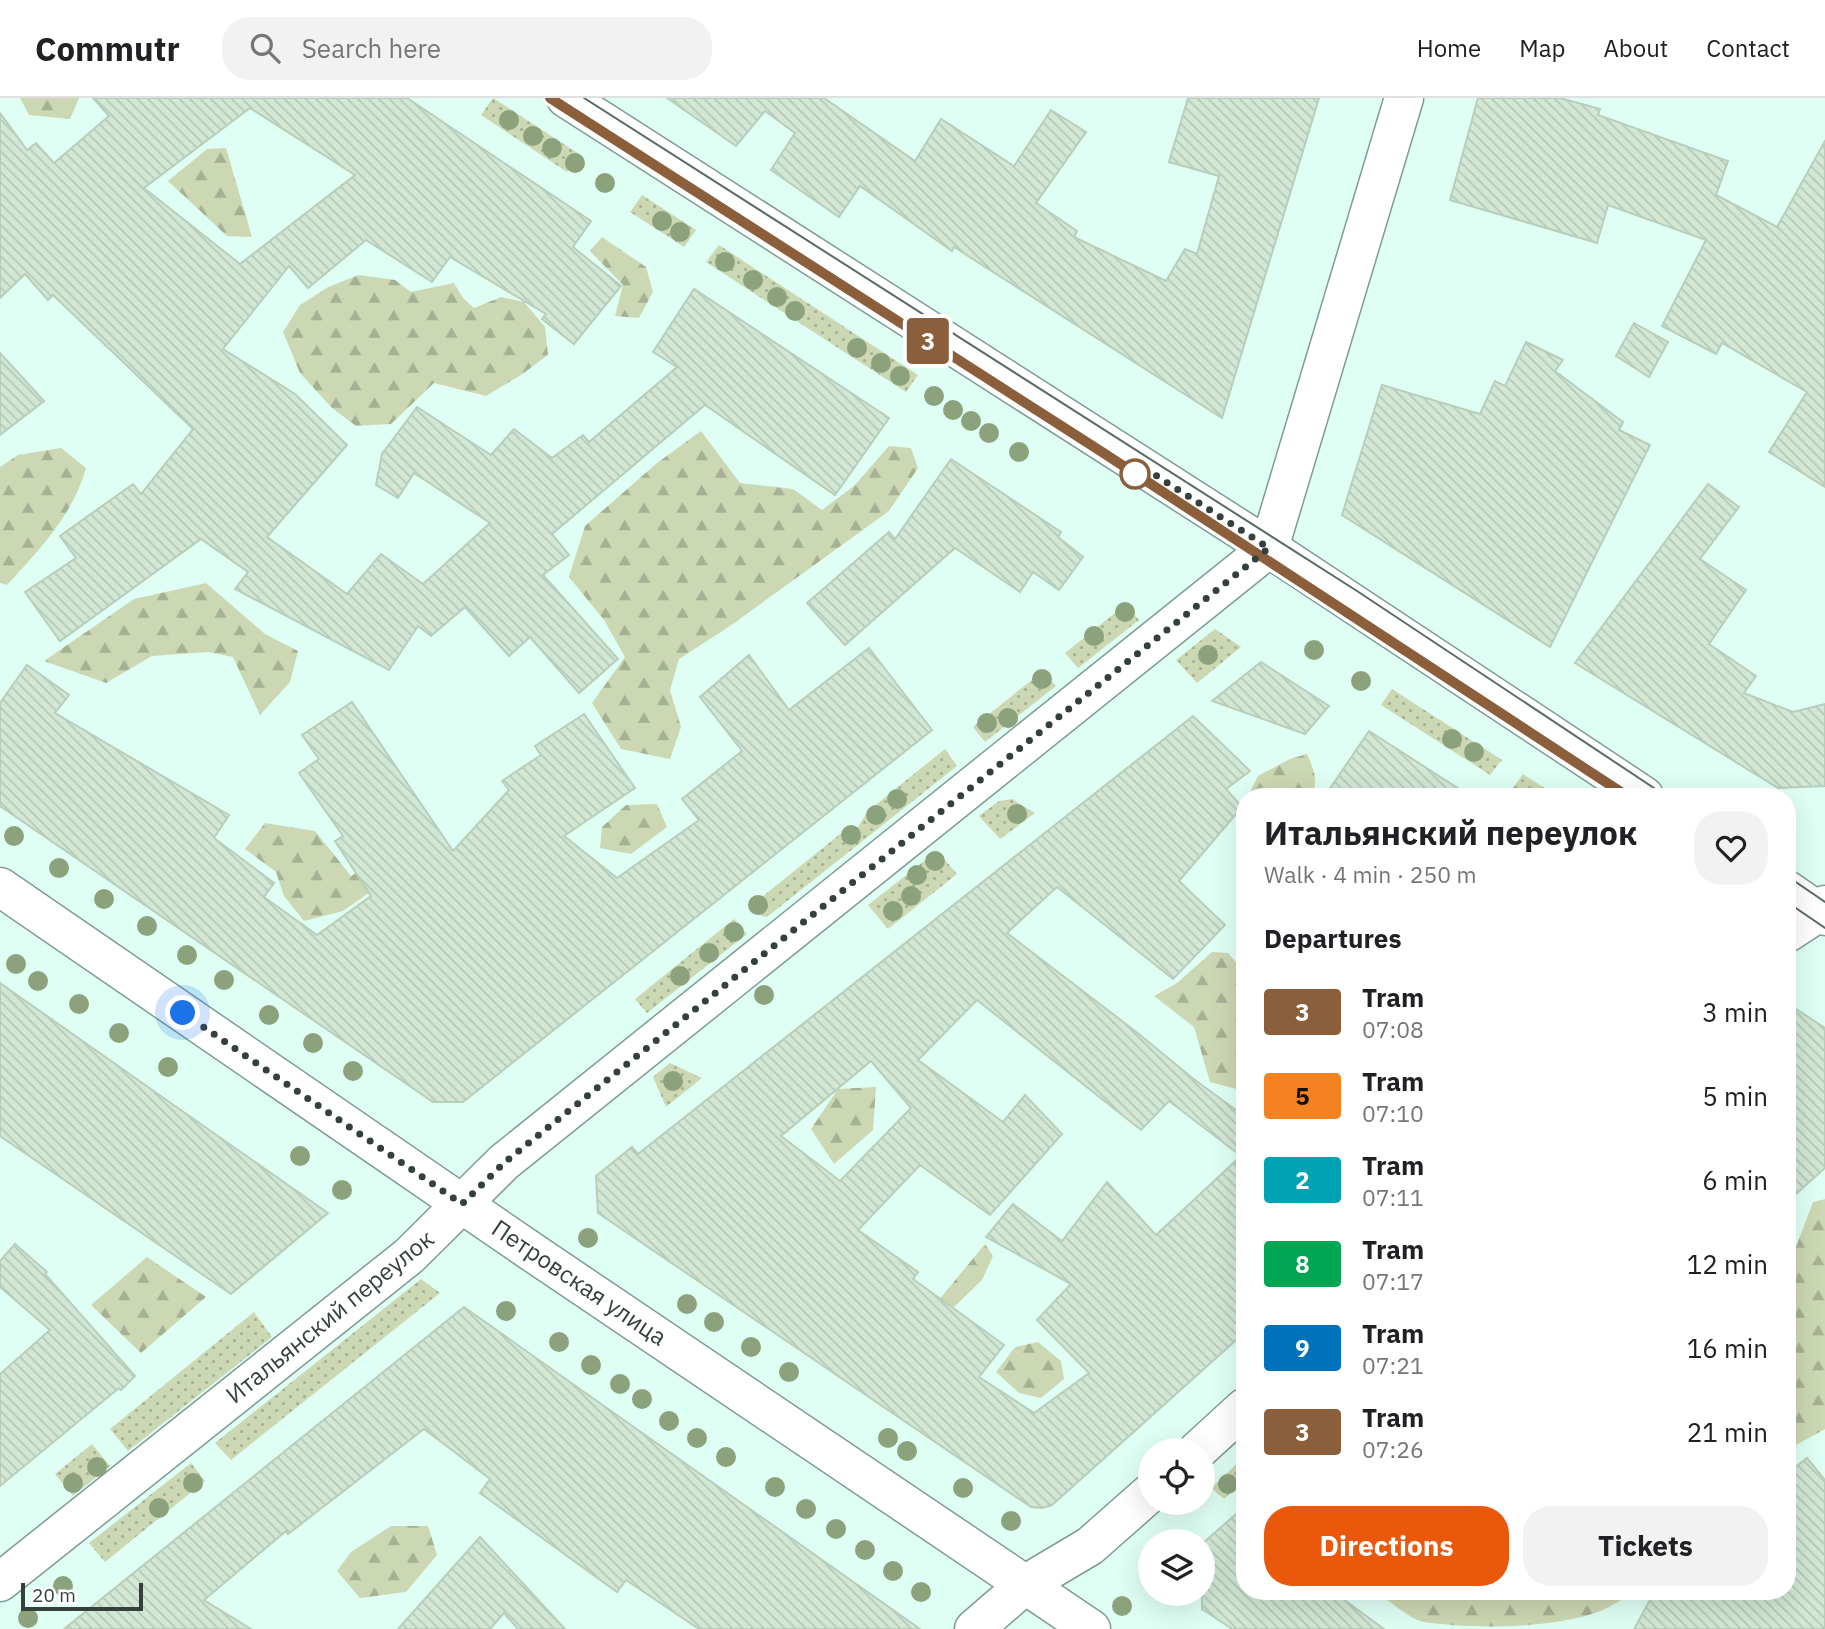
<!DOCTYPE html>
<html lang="en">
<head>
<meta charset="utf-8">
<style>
	body { margin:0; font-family:"IBM Plex Sans",sans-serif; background:#f2f2f2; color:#202124; height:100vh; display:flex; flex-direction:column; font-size:26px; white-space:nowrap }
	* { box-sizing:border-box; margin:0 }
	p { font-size:23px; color:#757577 }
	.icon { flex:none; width:38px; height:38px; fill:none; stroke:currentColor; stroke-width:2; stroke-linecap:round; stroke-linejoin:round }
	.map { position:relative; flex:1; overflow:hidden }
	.details { position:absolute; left:1236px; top:690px; width:560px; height:812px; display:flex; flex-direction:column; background:#fff; border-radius:28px; box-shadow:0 7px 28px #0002 }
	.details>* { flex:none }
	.badge { padding:0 14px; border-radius:5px; font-size:24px; line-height:46px }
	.controls { position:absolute; left:1138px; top:1340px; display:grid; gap:14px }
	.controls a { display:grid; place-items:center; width:77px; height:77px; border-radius:50%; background:#fff; box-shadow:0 7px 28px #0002; font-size:35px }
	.scale { position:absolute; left:21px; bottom:18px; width:122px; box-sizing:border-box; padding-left:7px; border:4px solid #33403c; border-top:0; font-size:19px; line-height:24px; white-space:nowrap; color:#33403c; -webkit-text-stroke:5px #fff; paint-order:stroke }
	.you { position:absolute; width:35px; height:35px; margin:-18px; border:5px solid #fff; border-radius:50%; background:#1a73e8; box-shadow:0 0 0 10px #1a73e833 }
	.map>.badge { position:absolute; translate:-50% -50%; box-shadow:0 0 0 4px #fff }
	h2 { padding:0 28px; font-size:26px; line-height:63px }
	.round { display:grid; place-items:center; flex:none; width:74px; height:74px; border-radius:28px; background:#f2f2f2 }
	.head { display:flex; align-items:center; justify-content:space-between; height:119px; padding:0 28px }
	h1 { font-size:33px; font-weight:700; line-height:52px }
	.action { display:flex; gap:14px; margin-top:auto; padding:14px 28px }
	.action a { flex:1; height:80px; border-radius:28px; background:#ea580c; color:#fff; font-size:28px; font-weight:700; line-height:80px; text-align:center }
	.action a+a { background:#f2f2f2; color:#202124 }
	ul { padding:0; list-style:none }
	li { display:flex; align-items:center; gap:21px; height:84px; padding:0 28px }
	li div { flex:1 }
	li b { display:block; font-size:26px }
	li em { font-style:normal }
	li .badge { min-width:77px; font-weight:700; text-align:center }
	header { display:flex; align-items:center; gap:42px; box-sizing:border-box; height:98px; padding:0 35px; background:#fff; border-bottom:2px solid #e0e0e0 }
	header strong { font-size:33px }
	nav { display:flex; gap:38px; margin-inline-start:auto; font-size:24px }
	.search { width:490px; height:63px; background:#f2f2f2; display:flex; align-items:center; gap:18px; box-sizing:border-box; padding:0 24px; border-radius:28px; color:#757577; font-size:26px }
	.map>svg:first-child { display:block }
</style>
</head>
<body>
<header>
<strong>Commutr</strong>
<div class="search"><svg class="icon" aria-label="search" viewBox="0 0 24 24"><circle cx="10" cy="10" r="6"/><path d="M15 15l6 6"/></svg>Search here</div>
<nav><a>Home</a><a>Map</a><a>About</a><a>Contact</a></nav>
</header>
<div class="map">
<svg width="1825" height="1531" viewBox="0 0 1825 1531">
	<defs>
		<pattern id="grass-dots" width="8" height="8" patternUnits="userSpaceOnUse" patternTransform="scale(1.75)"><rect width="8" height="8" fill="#ccd7b3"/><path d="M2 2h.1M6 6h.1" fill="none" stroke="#a6b093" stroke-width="1.8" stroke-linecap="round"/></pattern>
		<pattern id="forest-firs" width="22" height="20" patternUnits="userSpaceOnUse" patternTransform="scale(1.75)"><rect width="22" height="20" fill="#ccd7b3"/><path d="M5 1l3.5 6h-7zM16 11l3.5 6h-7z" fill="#a6b093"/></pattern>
		<pattern id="building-back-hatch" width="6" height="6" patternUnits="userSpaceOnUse" patternTransform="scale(1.75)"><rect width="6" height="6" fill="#d2e8d5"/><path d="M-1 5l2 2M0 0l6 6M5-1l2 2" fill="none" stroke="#b5c8b8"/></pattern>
	</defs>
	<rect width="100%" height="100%" fill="#dffff5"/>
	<g fill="url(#grass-dots)">
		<polygon points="493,0 579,56 567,74 481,17"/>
		<polygon points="642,97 696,132 684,149 630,114"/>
		<polygon points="719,147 918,277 906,294 706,164"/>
		<polygon points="1126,506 1139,522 1078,570 1065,555"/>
		<polygon points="1215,531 1241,549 1197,585 1176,562"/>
		<polygon points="1043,573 1056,588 985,644 973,629"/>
		<polygon points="1392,591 1502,662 1490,677 1381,607"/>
		<polygon points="945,651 957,668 767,819 762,818 752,807 850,728 858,729 868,713"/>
		<polygon points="1523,676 1557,698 1523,698 1512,691"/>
		<polygon points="1012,701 1035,715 1000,741 979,718 999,703"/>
		<polygon points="937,753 957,776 888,831 868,807"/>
		<polygon points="734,821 747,836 647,915 635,901"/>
		<polygon points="670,965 702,980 666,1009 653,979"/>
		<polygon points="421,1181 440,1195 231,1362 215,1345"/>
		<polygon points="254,1214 272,1239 128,1353 110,1331"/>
		<polygon points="92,1346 110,1368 73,1398 55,1376"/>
		<polygon points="1244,1359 1244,1382 1224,1401 1211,1390"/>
		<polygon points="191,1365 205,1383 105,1464 89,1445"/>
	</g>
	<g fill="url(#forest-firs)">
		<polygon points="20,0 79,0 70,21 29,17"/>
		<polygon points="226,50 252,139 227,138 168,83 207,51"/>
		<polygon points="602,139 646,169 653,194 639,220 615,218 623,187 590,153"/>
		<polygon points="359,177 395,182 411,194 454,185 463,200 474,210 501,199 524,204 545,229 548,257 521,277 486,298 434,285 391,326 356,328 332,310 300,275 283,234 300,207 328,189"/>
		<polygon points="701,333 740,385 793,391 822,412 854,388 889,348 911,350 918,370 889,413 730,528 679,561 670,592 681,629 670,661 621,651 592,605 625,559 604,522 569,479 585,428 657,365"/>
		<path d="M61,350L86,370C73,417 40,451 7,487L0,485V369L18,357Z"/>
		<polygon points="206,485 265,536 298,553 290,584 260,617 233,559 208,554 152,558 106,585 44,563 134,501"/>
		<path d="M1307,656C1313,670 1320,685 1311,698H1248L1258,678L1290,661Z"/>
		<polygon points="657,706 667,729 631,756 600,750 602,729 626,707"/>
		<polygon points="265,725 315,733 351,778 415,737 441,734 427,754 343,813 304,823 284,798 276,774 245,751"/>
		<polygon points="1212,854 1228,855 1244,874 1244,989 1240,992 1210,984 1194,929 1154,898 1177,885"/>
		<polygon points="876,989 873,1032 834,1066 811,1031 838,991"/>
		<polygon points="1825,1101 1825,1331 1787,1352 1787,1185 1792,1193 1796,1149 1813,1104"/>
		<polygon points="985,1146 993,1158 982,1182 954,1209 895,1292 938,1203"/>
		<polygon points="147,1159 206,1199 141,1255 91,1207"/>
		<polygon points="1038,1244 1061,1263 1064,1281 1041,1300 1019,1295 996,1274 1015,1249"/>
		<polygon points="391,1428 428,1428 437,1457 406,1494 360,1500 337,1473 351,1454"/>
		<path d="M1377,1493H1636C1624,1500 1611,1509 1598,1514C1550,1531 1472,1531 1423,1524C1407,1519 1391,1504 1378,1495Z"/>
	</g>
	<g fill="url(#building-back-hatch)" stroke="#b8cebb" stroke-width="2" fill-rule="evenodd">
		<path d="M93,0H407L591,123L573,149L621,188L574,246L542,221L546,216L450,159L432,184L366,142L308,190L289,168L223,251L295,296L347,347L267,439L347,496L381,456L423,486L490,425L414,375L398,400L376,387L382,356L417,309L491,357L514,331L552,360L583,337L589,344L677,269L653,254L694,191L889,320L835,397L705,307L552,436L569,457L543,477L618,561L579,595L530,539L509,558L465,509L431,538L418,528L389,572L235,491L248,474L201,441L60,543L25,494L76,460L60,438L133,386L141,396L193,331L53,197L48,202L25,176L0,200V15L27,52L36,45L54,65L109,18ZM250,10L355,77L240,166L144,90Z"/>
		<polygon points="667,0 824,0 915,63 941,21 1014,68 1051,12 1086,34 1036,105 1077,133 1074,139 1166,183 1185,151 1197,156 1219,78 1169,64 1188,0 1319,0 1222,320 954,149 952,153 860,88 839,119 771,72 795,35 765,13 736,48"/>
		<polygon points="1478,0 1560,0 1600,11 1598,17 1728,63 1716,97 1777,129 1825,43 1825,389 1769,354 1807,294 1722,245 1716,256 1662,228 1706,142 1608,107 1597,145 1450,102"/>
		<polygon points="1634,225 1668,244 1649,279 1616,258"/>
		<polygon points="1526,244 1563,262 1555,273 1623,324 1619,332 1650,347 1550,549 1342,417 1382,287 1480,316 1495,283 1505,288"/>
		<polygon points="0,255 44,303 0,337"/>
		<polygon points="951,361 1061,434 1058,439 1083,459 1059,492 1033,474 1020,494 955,450 845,547 807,505 889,434 895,441"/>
		<polygon points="1708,386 1739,409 1700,461 1746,492 1709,546 1756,578 1744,595 1793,614 1825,606 1825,688 1778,690 1575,565"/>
		<polygon points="869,550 932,632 463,1004 433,1004 0,708 0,605 27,567 69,597 55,615 229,717 214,740 274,785 264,799 317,837 371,798 335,743 343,738 299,675 319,661 302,637 352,604 453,753 509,692 502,683 541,657 535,648 584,616 635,690 564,738 617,780 699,722 682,701 742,653 700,599 749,557 789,612"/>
		<polygon points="1261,564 1329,608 1305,636 1212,603"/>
		<path d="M1193,618L1250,673L1226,691L1242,709L1179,783L1225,827L1173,881L1057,789L1007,835L1139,936L1191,979L1244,1018V1235L1052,1407L1042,1410L1031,1409L598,1115L596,1078L632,1049L638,1056ZM977,902L1141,1032L1169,1003L1241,1058L1156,1137L1107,1084L1062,1143L1013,1106L986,1139L1071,1186L1037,1222L1089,1275L1034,1315L979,1279L1004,1247L913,1181L918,1174L858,1132L920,1067L990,1117L1062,1036L1025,997L1003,1024L918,962ZM871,963L911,1010L840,1083L781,1038Z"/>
		<polygon points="1369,633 1470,698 1325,698"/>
		<polygon points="0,885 185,1015 328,1115 231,1196 0,1038"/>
		<polygon points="1787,905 1825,930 1825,1070 1787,1104"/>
		<polygon points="15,1146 47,1174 45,1176 135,1278 121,1292 119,1290 0,1388 0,1276 50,1232 0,1189 0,1163"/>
		<polygon points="464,1209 587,1296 920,1531 699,1531 626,1482 617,1494 480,1395 490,1381 424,1331 288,1436 286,1433 204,1502 251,1531 64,1531"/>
		<polygon points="1807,1360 1825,1382 1825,1531 1634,1531 1655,1493 1787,1493 1787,1376"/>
		<polygon points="1244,1409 1244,1493 1332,1493 1384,1531 1232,1531 1202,1511 1202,1446"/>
		<polygon points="480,1439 565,1531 518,1531 504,1515 490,1531 398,1531"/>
	</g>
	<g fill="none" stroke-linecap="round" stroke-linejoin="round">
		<defs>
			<g id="minor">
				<polyline points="566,0 1269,450 1644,698"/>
				<polyline points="1787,792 1825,818"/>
				<polyline points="1787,835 1810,820 1825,807"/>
				<polyline points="1197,1353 1244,1310"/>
				<polyline points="0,1484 409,1158 504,1064 1269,450 1404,0"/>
				<polyline points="974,1531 1026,1486 1090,1448 1150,1395"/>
			</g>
			<polyline id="secondary" points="0,789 532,1154 1091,1531"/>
		</defs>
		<use href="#minor" stroke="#7e9c93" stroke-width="41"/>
		<use href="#secondary" stroke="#7e9c93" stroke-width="41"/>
		<use href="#minor" stroke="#fff" stroke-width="38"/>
		<use href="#secondary" stroke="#fff" stroke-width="38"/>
		<g stroke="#5a6c66" stroke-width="2">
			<polyline points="550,0 1102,354 1626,698"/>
			<polyline points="584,0 1357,493 1666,698"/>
			<polyline points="1787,778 1825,804"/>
			<polyline points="1787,804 1825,830"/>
		</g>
	</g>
	<g fill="#8ba27d">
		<circle cx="509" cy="22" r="10"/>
		<circle cx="533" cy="38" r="10"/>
		<circle cx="552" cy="50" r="10"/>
		<circle cx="575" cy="65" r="10"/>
		<circle cx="605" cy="85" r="10"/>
		<circle cx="662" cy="123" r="10"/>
		<circle cx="680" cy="134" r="10"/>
		<circle cx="725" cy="164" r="10"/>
		<circle cx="753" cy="182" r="10"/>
		<circle cx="777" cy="199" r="10"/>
		<circle cx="795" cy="213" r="10"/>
		<circle cx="857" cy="250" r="10"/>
		<circle cx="881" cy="265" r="10"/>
		<circle cx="900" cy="278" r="10"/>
		<circle cx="934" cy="298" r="10"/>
		<circle cx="953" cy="312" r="10"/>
		<circle cx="971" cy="323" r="10"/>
		<circle cx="989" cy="335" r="10"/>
		<circle cx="1019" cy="354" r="10"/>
		<circle cx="1125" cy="514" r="10"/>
		<circle cx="1094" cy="538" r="10"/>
		<circle cx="1314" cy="552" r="10"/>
		<circle cx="1208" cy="557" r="10"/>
		<circle cx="1042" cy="581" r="10"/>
		<circle cx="1361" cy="583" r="10"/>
		<circle cx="1008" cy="620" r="10"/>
		<circle cx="987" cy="625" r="10"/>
		<circle cx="1452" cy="641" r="10"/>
		<circle cx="1474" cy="654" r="10"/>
		<circle cx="897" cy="701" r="10"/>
		<circle cx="1017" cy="716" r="10"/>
		<circle cx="876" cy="717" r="10"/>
		<circle cx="851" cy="737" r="10"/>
		<circle cx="14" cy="738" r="10"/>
		<circle cx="935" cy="763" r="10"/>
		<circle cx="59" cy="770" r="10"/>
		<circle cx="917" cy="777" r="10"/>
		<circle cx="911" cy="798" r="10"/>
		<circle cx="104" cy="801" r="10"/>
		<circle cx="758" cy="807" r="10"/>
		<circle cx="893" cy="813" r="10"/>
		<circle cx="147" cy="828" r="10"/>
		<circle cx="734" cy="834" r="10"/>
		<circle cx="709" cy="855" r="10"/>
		<circle cx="187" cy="857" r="10"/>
		<circle cx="16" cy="866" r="10"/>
		<circle cx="680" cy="878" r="10"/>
		<circle cx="224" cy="882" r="10"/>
		<circle cx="38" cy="883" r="10"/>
		<circle cx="764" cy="897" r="10"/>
		<circle cx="79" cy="906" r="10"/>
		<circle cx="269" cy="917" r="10"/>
		<circle cx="119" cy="935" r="10"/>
		<circle cx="313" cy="945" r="10"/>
		<circle cx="168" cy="969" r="10"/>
		<circle cx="353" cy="973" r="10"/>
		<circle cx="673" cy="983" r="10"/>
		<circle cx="300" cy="1058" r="10"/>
		<circle cx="342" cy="1092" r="10"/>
		<circle cx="588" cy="1140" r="10"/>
		<circle cx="687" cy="1206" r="10"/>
		<circle cx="506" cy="1213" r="10"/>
		<circle cx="714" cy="1224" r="10"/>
		<circle cx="559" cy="1244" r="10"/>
		<circle cx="751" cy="1249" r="10"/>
		<circle cx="591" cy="1267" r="10"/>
		<circle cx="789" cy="1274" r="10"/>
		<circle cx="620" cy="1286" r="10"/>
		<circle cx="642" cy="1301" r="10"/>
		<circle cx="669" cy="1323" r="10"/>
		<circle cx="697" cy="1340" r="10"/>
		<circle cx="888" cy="1340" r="10"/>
		<circle cx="907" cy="1353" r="10"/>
		<circle cx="726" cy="1359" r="10"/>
		<circle cx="97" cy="1369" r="10"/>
		<circle cx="73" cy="1385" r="10"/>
		<circle cx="193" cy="1385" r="10"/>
		<circle cx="1228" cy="1386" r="10"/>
		<circle cx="775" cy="1389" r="10"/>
		<circle cx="963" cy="1390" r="10"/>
		<circle cx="159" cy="1410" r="10"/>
		<circle cx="806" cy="1411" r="10"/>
		<circle cx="1011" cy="1423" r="10"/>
		<circle cx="836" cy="1431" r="10"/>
		<circle cx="865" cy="1452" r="10"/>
		<circle cx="893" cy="1473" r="10"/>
		<circle cx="63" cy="1488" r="10"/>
		<circle cx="921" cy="1494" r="10"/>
		<circle cx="1122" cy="1508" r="10"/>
		<circle cx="28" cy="1520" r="10"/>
	</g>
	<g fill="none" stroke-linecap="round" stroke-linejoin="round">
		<defs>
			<polyline id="line" points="550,0 1102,354 1627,698"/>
		</defs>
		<use href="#line" stroke="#fff" stroke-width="16"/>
		<use href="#line" stroke="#8b5e3c" stroke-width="10"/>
		<polyline stroke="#33403c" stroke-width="7" stroke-dasharray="0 12.6" points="183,915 462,1106 505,1064 1269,450 1149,373 1135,376"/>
	</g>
	<circle fill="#fff" stroke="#8b5e3c" stroke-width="3.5" cx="1135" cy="376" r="14"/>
	<g text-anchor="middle" stroke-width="5" stroke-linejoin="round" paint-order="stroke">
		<g font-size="24" fill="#33403c" stroke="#fff">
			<text transform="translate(579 1185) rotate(34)" y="8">Петровская улица</text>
			<text transform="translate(330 1219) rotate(-39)" y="8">Итальянский переулок</text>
		</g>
	</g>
</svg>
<div class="controls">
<a><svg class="icon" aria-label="locate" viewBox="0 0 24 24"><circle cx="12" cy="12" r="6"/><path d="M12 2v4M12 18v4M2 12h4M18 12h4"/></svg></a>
<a><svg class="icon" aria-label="layers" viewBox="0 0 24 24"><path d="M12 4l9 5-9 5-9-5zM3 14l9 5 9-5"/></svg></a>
</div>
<div class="scale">20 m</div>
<div class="you" style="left:183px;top:915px"></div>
<b class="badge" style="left:928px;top:243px;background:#8b5e3c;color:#fff">3</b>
<section class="details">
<div class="head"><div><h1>Итальянский переулок</h1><p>Walk · 4 min · 250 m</p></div><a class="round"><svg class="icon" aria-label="heart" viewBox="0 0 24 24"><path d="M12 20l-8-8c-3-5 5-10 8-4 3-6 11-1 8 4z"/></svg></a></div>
<h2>Departures</h2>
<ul>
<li><span class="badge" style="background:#8b5e3c;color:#fff">3</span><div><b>Tram</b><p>07:08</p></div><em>3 min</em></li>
<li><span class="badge" style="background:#f58220;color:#111">5</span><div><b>Tram</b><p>07:10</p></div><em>5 min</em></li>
<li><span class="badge" style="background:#00a3b4;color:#fff">2</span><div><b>Tram</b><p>07:11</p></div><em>6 min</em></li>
<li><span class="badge" style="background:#00a651;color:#fff">8</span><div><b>Tram</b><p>07:17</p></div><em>12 min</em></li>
<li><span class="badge" style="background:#0072bc;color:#fff">9</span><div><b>Tram</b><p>07:21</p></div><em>16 min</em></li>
<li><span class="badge" style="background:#8b5e3c;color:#fff">3</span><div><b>Tram</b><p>07:26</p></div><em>21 min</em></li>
</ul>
<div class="action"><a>Directions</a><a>Tickets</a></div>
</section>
</div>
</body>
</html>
